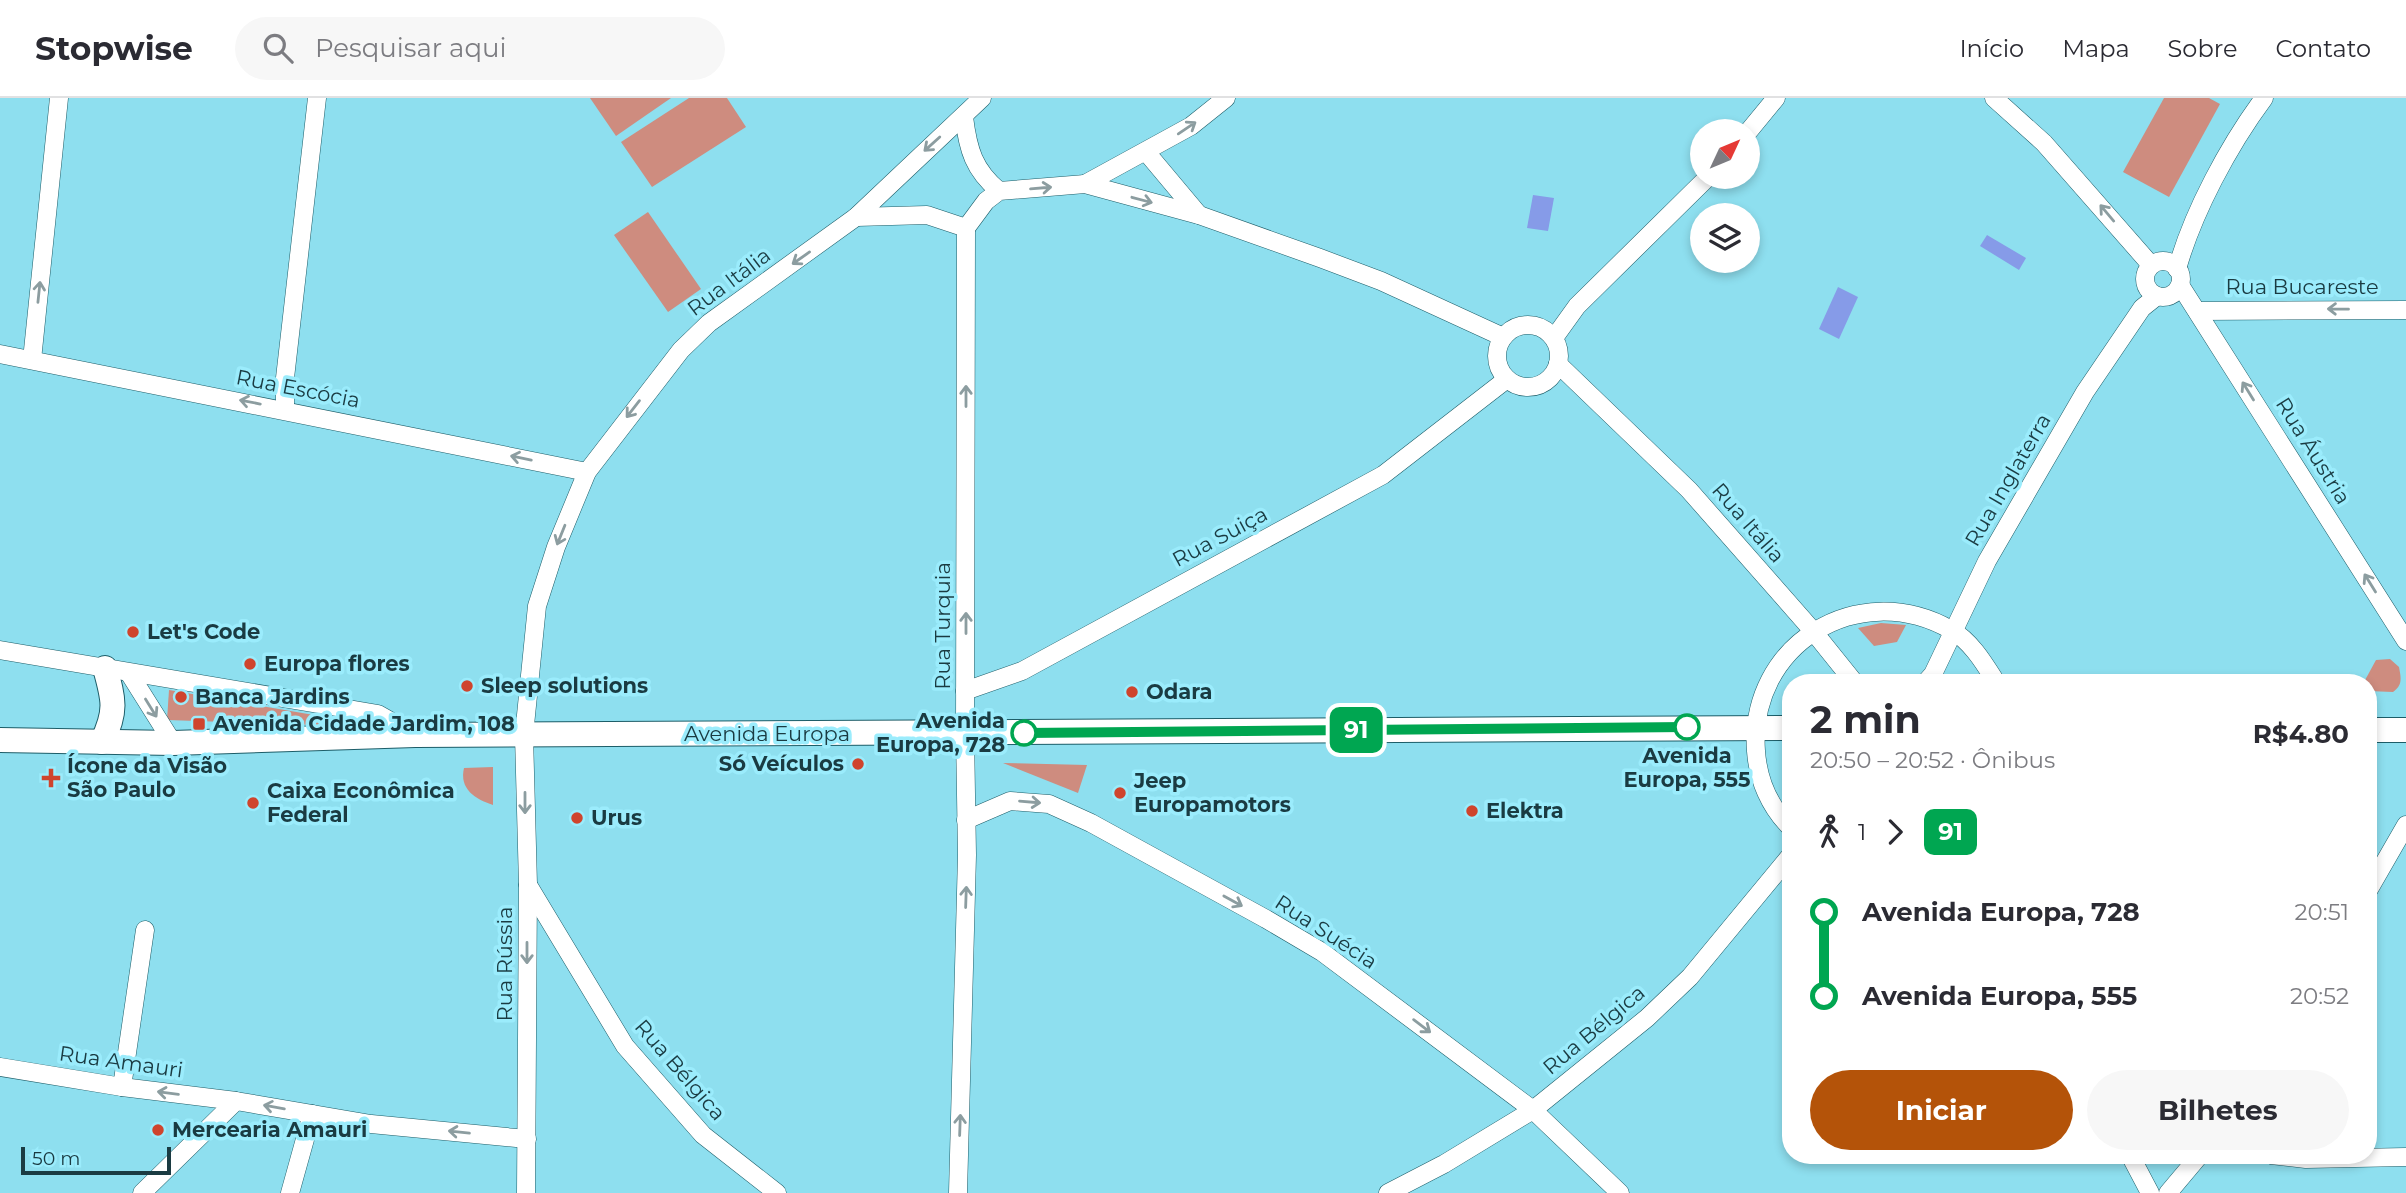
<!DOCTYPE html>
<html lang="pt">
<head>
<meta charset="utf-8">
<style>
	body { margin:0; font-family:Montserrat,sans-serif; background:#f7f7f7; color:#2b2b33; height:100vh; display:flex; flex-direction:column; font-size:26px; white-space:nowrap }
	* { box-sizing:border-box; margin:0 }
	p { font-size:23px; color:#7c7c81 }
	.icon { flex:none; width:38px; height:38px; fill:none; stroke:currentColor; stroke-width:2; stroke-linecap:round; stroke-linejoin:round }
	.map { position:relative; flex:1; overflow:hidden }
	.details { position:absolute; left:1782px; top:576px; width:595px; height:490px; display:flex; flex-direction:column; background:#fff; border-radius:28px; box-shadow:0 4px 10px #0003 }
	.details>* { flex:none }
	.badge { padding:0 14px; border-radius:10px; font-size:24px; line-height:46px }
	.needle { width:46px; rotate:46deg }
	.tools { position:absolute; left:1690px; top:21px; display:grid; gap:14px }
	.tools a { display:grid; place-items:center; width:70px; height:70px; border-radius:50%; background:#fff; box-shadow:0 4px 10px #0003; font-size:35px }
	.scale { position:absolute; left:21px; bottom:18px; width:150px; box-sizing:border-box; padding-left:7px; border:4px solid #1a3b42; border-top:0; font-size:19px; line-height:24px; white-space:nowrap; color:#1a3b42; -webkit-text-stroke:5px #9becfc; paint-order:stroke }
	.map>.badge { position:absolute; translate:-50% -50%; box-shadow:0 0 0 4px #fff }
	.legs { display:flex; align-items:center; gap:10px; height:77px; padding:0 28px; font-size:23px }
	.legs p { margin-inline-start:auto }
	.overview { display:flex; align-items:center; justify-content:space-between; height:119px; padding:0 28px }
	h1 { font-size:38px; font-weight:700; line-height:52px }
	.action { display:flex; gap:14px; margin-top:auto; padding:14px 28px }
	.action a { flex:1; height:80px; border-radius:42px; background:#b45309; color:#fff; font-size:28px; font-weight:700; line-height:80px; text-align:center }
	.action a+a { background:#f7f7f7; color:#2b2b33 }
	ul { padding:0 28px; list-style:none }
	li { display:flex; align-items:center; gap:24px; height:84px; font-size:26px }
	li i { display:grid; place-items:center; width:10px; height:100%; margin:0 9px; background:currentColor }
	li i::after { content:''; width:18px; height:18px; margin:-9px; border:5px solid; border-radius:50%; background:#fff }
	li p { margin-inline-start:auto }
	li:first-child i { background:linear-gradient(#0000 50%,currentColor 0) }
	li:last-child i { background:linear-gradient(currentColor 50%,#0000 0) }
	header { display:flex; align-items:center; gap:42px; box-sizing:border-box; height:98px; padding:0 35px; background:#fff; border-bottom:2px solid #e1e1e2 }
	header strong { font-size:33px }
	nav { display:flex; gap:38px; margin-inline-start:auto; font-size:24px }
	.search { width:490px; height:63px; background:#f7f7f7; display:flex; align-items:center; gap:18px; box-sizing:border-box; padding:0 24px; border-radius:38px; color:#7c7c81; font-size:26px }
	.map>svg:first-child { display:block }
</style>
</head>
<body>
<header>
<strong>Stopwise</strong>
<div class="search"><svg class="icon" aria-label="search" viewBox="0 0 24 24"><circle cx="10" cy="10" r="6"/><path d="M15 15l6 6"/></svg>Pesquisar aqui</div>
<nav><a>Início</a><a>Mapa</a><a>Sobre</a><a>Contato</a></nav>
</header>
<div class="map">
<svg width="2406" height="1095" viewBox="0 0 2406 1095">
	<rect width="100%" height="100%" fill="#8edfef"/>
	<g fill="#ce8c7f">
		<polygon points="590,0 671,0 616,38"/>
		<polygon points="689,0 727,0 746,29 652,89 621,44"/>
		<polygon points="2164,0 2209,0 2220,6 2169,99 2123,74"/>
		<polygon points="648,114 701,191 668,214 614,137"/>
		<polygon points="1881,525 1906,527 1897,544 1874,548 1858,530"/>
		<path d="M2390,561L2399,569C2401,580 2403,587 2393,594L2368,593V584H2364L2376,562Z"/>
		<polygon points="169,592 343,622 343,628 167,622"/>
		<polygon points="1003,665 1087,667 1078,695"/>
		<path d="M493,669V707C475,701 459,691 464,670Z"/>
	</g>
	<g fill="#869be8">
		<polygon points="1533,97 1554,100 1548,133 1527,130"/>
		<polygon points="1987,137 2026,160 2019,172 1980,148"/>
		<polygon points="1838,189 1858,199 1839,241 1819,231"/>
	</g>
	<g fill="none" stroke-linecap="round" stroke-linejoin="round">
		<defs>
			<g id="street">
				<polyline points="1994,0 2044,45 2151,167"/>
				<path d="M964,19C968,52 974,72 999,93"/>
				<polyline points="1748,34 1776,0"/>
				<polyline points="1147,55 1199,117"/>
				<polyline points="1085,86 1191,28 1226,0"/>
				<polyline points="856,119 927,117 966,130"/>
				<polyline points="966,130 986,103 999,93 1085,86 1199,117 1320,160 1381,183 1503,239"/>
				<circle cx="2163" cy="181" r="18"/>
				<path d="M2177,171C2193,114 2229,47 2264,0"/>
				<polyline points="2180,187 2406,543"/>
				<polyline points="2197,213 2406,212"/>
				<circle cx="1528" cy="258" r="31"/>
				<polyline points="1554,240 1577,208 1708,79"/>
				<polyline points="0,256 587,374"/>
				<polyline points="32,262 59,0"/>
				<polyline points="1558,266 1689,392 1813,533 1854,584"/>
				<polyline points="285,311 285,280 317,0"/>
				<polyline points="0,552 378,616 415,637"/>
				<polyline points="129,575 173,645"/>
				<polyline points="1926,584 1933,576 1987,463 2085,294 2142,210 2157,198"/>
				<polyline points="965,593 1022,573 1383,377 1507,281"/>
				<polyline points="966,722 1010,703 1049,706 1091,725 1266,821 1322,854 1533,1012 1620,1095"/>
				<path d="M1790,729C1770,709 1758,682 1756,653C1748,547 1858,479 1951,532C1971,543 1984,565 1996,584"/>
				<polyline points="528,787 625,948 703,1037 777,1095"/>
				<polyline points="2368,793 2406,727"/>
				<polyline points="0,969 122,989 236,1003 371,1026 527,1041"/>
				<polyline points="122,989 145,832"/>
				<polyline points="2130,1057 2150,1095"/>
				<polyline points="2271,1057 2306,1061 2406,1059"/>
				<polyline points="142,1095 236,1003"/>
				<polyline points="290,1095 312,1016"/>
				<polyline points="526,1095 528,787 524,637 537,508 556,449 587,374 681,252 709,225 856,119 982,0"/>
				<polyline points="958,1095 967,757 965,636 966,130"/>
				<polyline points="1388,1095 1444,1066 1533,1012 1647,920 1690,879 1790,758"/>
				<polyline points="2168,1095 2200,1057"/>
			</g>
			<g id="secondary">
				<polyline points="2368,632 2406,632"/>
				<polyline points="0,642 173,645 415,637 1790,630"/>
				<path d="M102,644C117,613 114,602 105,570"/>
			</g>
		</defs>
		<use href="#street" stroke="#1d5d68" stroke-width="19"/>
		<use href="#secondary" stroke="#1d5d68" stroke-width="26"/>
		<use href="#street" stroke="#fff" stroke-width="18"/>
		<use href="#secondary" stroke="#fff" stroke-width="24"/>
	</g>
	<defs><path id="oneway-shaft" d="M-6 0H5M1.5-3L5.5 0L1.5 3" fill="none" stroke-width="1.6" stroke-linecap="round" stroke-linejoin="round" transform="scale(1.75)"/></defs>
	<g stroke="#8c9da0">
		<use href="#oneway-shaft" transform="translate(1187 30) rotate(-34)"/>
		<use href="#oneway-shaft" transform="translate(932 46) rotate(138)"/>
		<use href="#oneway-shaft" transform="translate(1041 90) rotate(-5)"/>
		<use href="#oneway-shaft" transform="translate(1142 102) rotate(15)"/>
		<use href="#oneway-shaft" transform="translate(2107 115) rotate(-130)"/>
		<use href="#oneway-shaft" transform="translate(801 160) rotate(145)"/>
		<use href="#oneway-shaft" transform="translate(39 194) rotate(-84)"/>
		<use href="#oneway-shaft" transform="translate(2338 211) rotate(-179)"/>
		<use href="#oneway-shaft" transform="translate(2248 293) rotate(-122)"/>
		<use href="#oneway-shaft" transform="translate(966 298) rotate(-90)"/>
		<use href="#oneway-shaft" transform="translate(250 304) rotate(-169)"/>
		<use href="#oneway-shaft" transform="translate(633 311) rotate(128)"/>
		<use href="#oneway-shaft" transform="translate(521 360) rotate(-168)"/>
		<use href="#oneway-shaft" transform="translate(561 437) rotate(112)"/>
		<use href="#oneway-shaft" transform="translate(2370 485) rotate(-122)"/>
		<use href="#oneway-shaft" transform="translate(966 525) rotate(-90)"/>
		<use href="#oneway-shaft" transform="translate(151 610) rotate(58)"/>
		<use href="#oneway-shaft" transform="translate(1030 704) rotate(5)"/>
		<use href="#oneway-shaft" transform="translate(525 705) rotate(90)"/>
		<use href="#oneway-shaft" transform="translate(966 799) rotate(-88)"/>
		<use href="#oneway-shaft" transform="translate(1233 803) rotate(29)"/>
		<use href="#oneway-shaft" transform="translate(527 855) rotate(90)"/>
		<use href="#oneway-shaft" transform="translate(1422 928) rotate(37)"/>
		<use href="#oneway-shaft" transform="translate(168 995) rotate(-173)"/>
		<use href="#oneway-shaft" transform="translate(274 1009) rotate(-170)"/>
		<use href="#oneway-shaft" transform="translate(960 1027) rotate(-88)"/>
		<use href="#oneway-shaft" transform="translate(459 1034) rotate(-174)"/>
	</g>
	<g fill="none" stroke-linecap="round" stroke-linejoin="round">
		<defs>
			<polyline id="line-1" points="1024,635 1687,629"/>
		</defs>
		<use href="#line-1" stroke="#fff" stroke-width="16"/>
		<use href="#line-1" stroke="#00a651" stroke-width="10"/>
	</g>
	<g fill="#cf442d" stroke="#9becfc" stroke-width="2.5">
		<circle cx="133" cy="534" r="7"/>
		<circle cx="250" cy="566" r="7"/>
		<circle cx="467" cy="588" r="7"/>
		<circle cx="1132" cy="594" r="7"/>
		<circle cx="181" cy="599" r="7"/>
		<rect x="192" y="619" width="14" height="14" rx="3.5"/>
		<circle cx="858" cy="666" r="7"/>
		<path d="M47.5 669.5h7v7h7v7h-7v7h-7v-7h-7v-7h7z"/>
		<circle cx="1120" cy="695" r="7"/>
		<circle cx="253" cy="705" r="7"/>
		<circle cx="1472" cy="713" r="7"/>
		<circle cx="577" cy="720" r="7"/>
		<circle cx="158" cy="1032" r="7"/>
	</g>
	<g fill="#fff" stroke="#00a651" stroke-width="3.5">
		<circle cx="1687" cy="629" r="12"/>
		<circle cx="1024" cy="635" r="12"/>
	</g>
	<g text-anchor="middle" stroke-width="7" stroke-linejoin="round" paint-order="stroke">
		<g font-size="21" fill="#1a3b42" stroke="#9becfc">
			<text transform="translate(729 184) rotate(-37)" y="7">Rua Itália</text>
			<text x="2302" y="196">Rua Bucareste</text>
			<text transform="translate(298 291) rotate(11)" y="7">Rua Escócia</text>
			<text transform="translate(2313 353) rotate(58)" y="7">Rua Áustria</text>
			<text transform="translate(2008 382) rotate(-60)" y="7">Rua Inglaterra</text>
			<text transform="translate(1748 425) rotate(49)" y="7">Rua Itália</text>
			<text transform="translate(1220 439) rotate(-28)" y="7">Rua Suiça</text>
			<text transform="translate(943 528) rotate(-90)" y="7">Rua Turquia</text>
			<text x="767" y="643">Avenida Europa</text>
			<text transform="translate(1326 834) rotate(33)" y="7">Rua Suécia</text>
			<text transform="translate(505 866) rotate(-90)" y="7">Rua Rússia</text>
			<text transform="translate(1594 932) rotate(-40)" y="7">Rua Bélgica</text>
			<text transform="translate(121 964) rotate(8)" y="7">Rua Amauri</text>
			<text transform="translate(680 972) rotate(49)" y="7">Rua Bélgica</text>
		</g>
		<g font-size="21" font-weight="bold" fill="#1a3b42" stroke="#9becfc" text-anchor="start">
			<text x="147" y="541">Let's Code</text>
			<text x="264" y="573">Europa flores</text>
			<text x="481" y="595">Sleep solutions</text>
			<text x="1146" y="601">Odara</text>
			<text x="195" y="606">Banca Jardins</text>
			<text x="213" y="633">Avenida Cidade Jardim, 108</text>
			<text x="844" y="673" text-anchor="end">Só Veículos</text>
			<text x="67" y="675">Ícone da Visão<tspan x="67" dy="24">São Paulo</tspan></text>
			<text x="1134" y="690">Jeep<tspan x="1134" dy="24">Europamotors</tspan></text>
			<text x="267" y="700">Caixa Econômica<tspan x="267" dy="24">Federal</tspan></text>
			<text x="1486" y="720">Elektra</text>
			<text x="591" y="727">Urus</text>
			<text x="172" y="1039">Mercearia Amauri</text>
		</g>
		<g font-size="21" font-weight="bold" fill="#1a3b42" stroke="#9becfc" text-anchor="end">
			<text x="1005" y="630">Avenida<tspan x="1005" dy="24">Europa, 728</tspan></text>
			<text x="1687" y="665" text-anchor="middle">Avenida<tspan x="1687" dy="24">Europa, 555</tspan></text>
		</g>
	</g>
</svg>
<div class="tools">
<a><svg class="needle" viewBox="-14 -14 28 28"><path d="M0-13l5 13h-10z" fill="#e53935"/><path d="M0 13l5-13h-10z" fill="#7c7c81"/></svg></a>
<a><svg class="icon" aria-label="layers" viewBox="0 0 24 24"><path d="M12 4l9 5-9 5-9-5zM3 14l9 5 9-5"/></svg></a>
</div>
<div class="scale">50 m</div>
<b class="badge" style="left:1356px;top:632px;background:#00a651;color:#fff">91</b>
<section class="details">
<div class="overview"><div><h1>2 min</h1><p>20:50 – 20:52 · Ônibus</p></div><b>R$4.80</b></div>
<div class="legs"><svg class="icon" aria-label="walk" viewBox="0 0 24 24"><circle cx="13" cy="4" r="2"/><path d="M13 8l-2 6 4 7M11 14l-3 7M7 12l3-4h3l4 4"/></svg>1<svg class="icon" aria-label="forward" viewBox="0 0 24 24"><path d="M9 5l7 7-7 7"/></svg><b class="badge" style="background:#00a651;color:#fff">91</b></div>
<ul>
<li><i style="color:#00a651"></i><b>Avenida Europa, 728</b><p>20:51</p></li>
<li><i style="color:#00a651"></i><b>Avenida Europa, 555</b><p>20:52</p></li>
</ul>
<div class="action"><a>Iniciar</a><a>Bilhetes</a></div>
</section>
</div>
</body>
</html>
